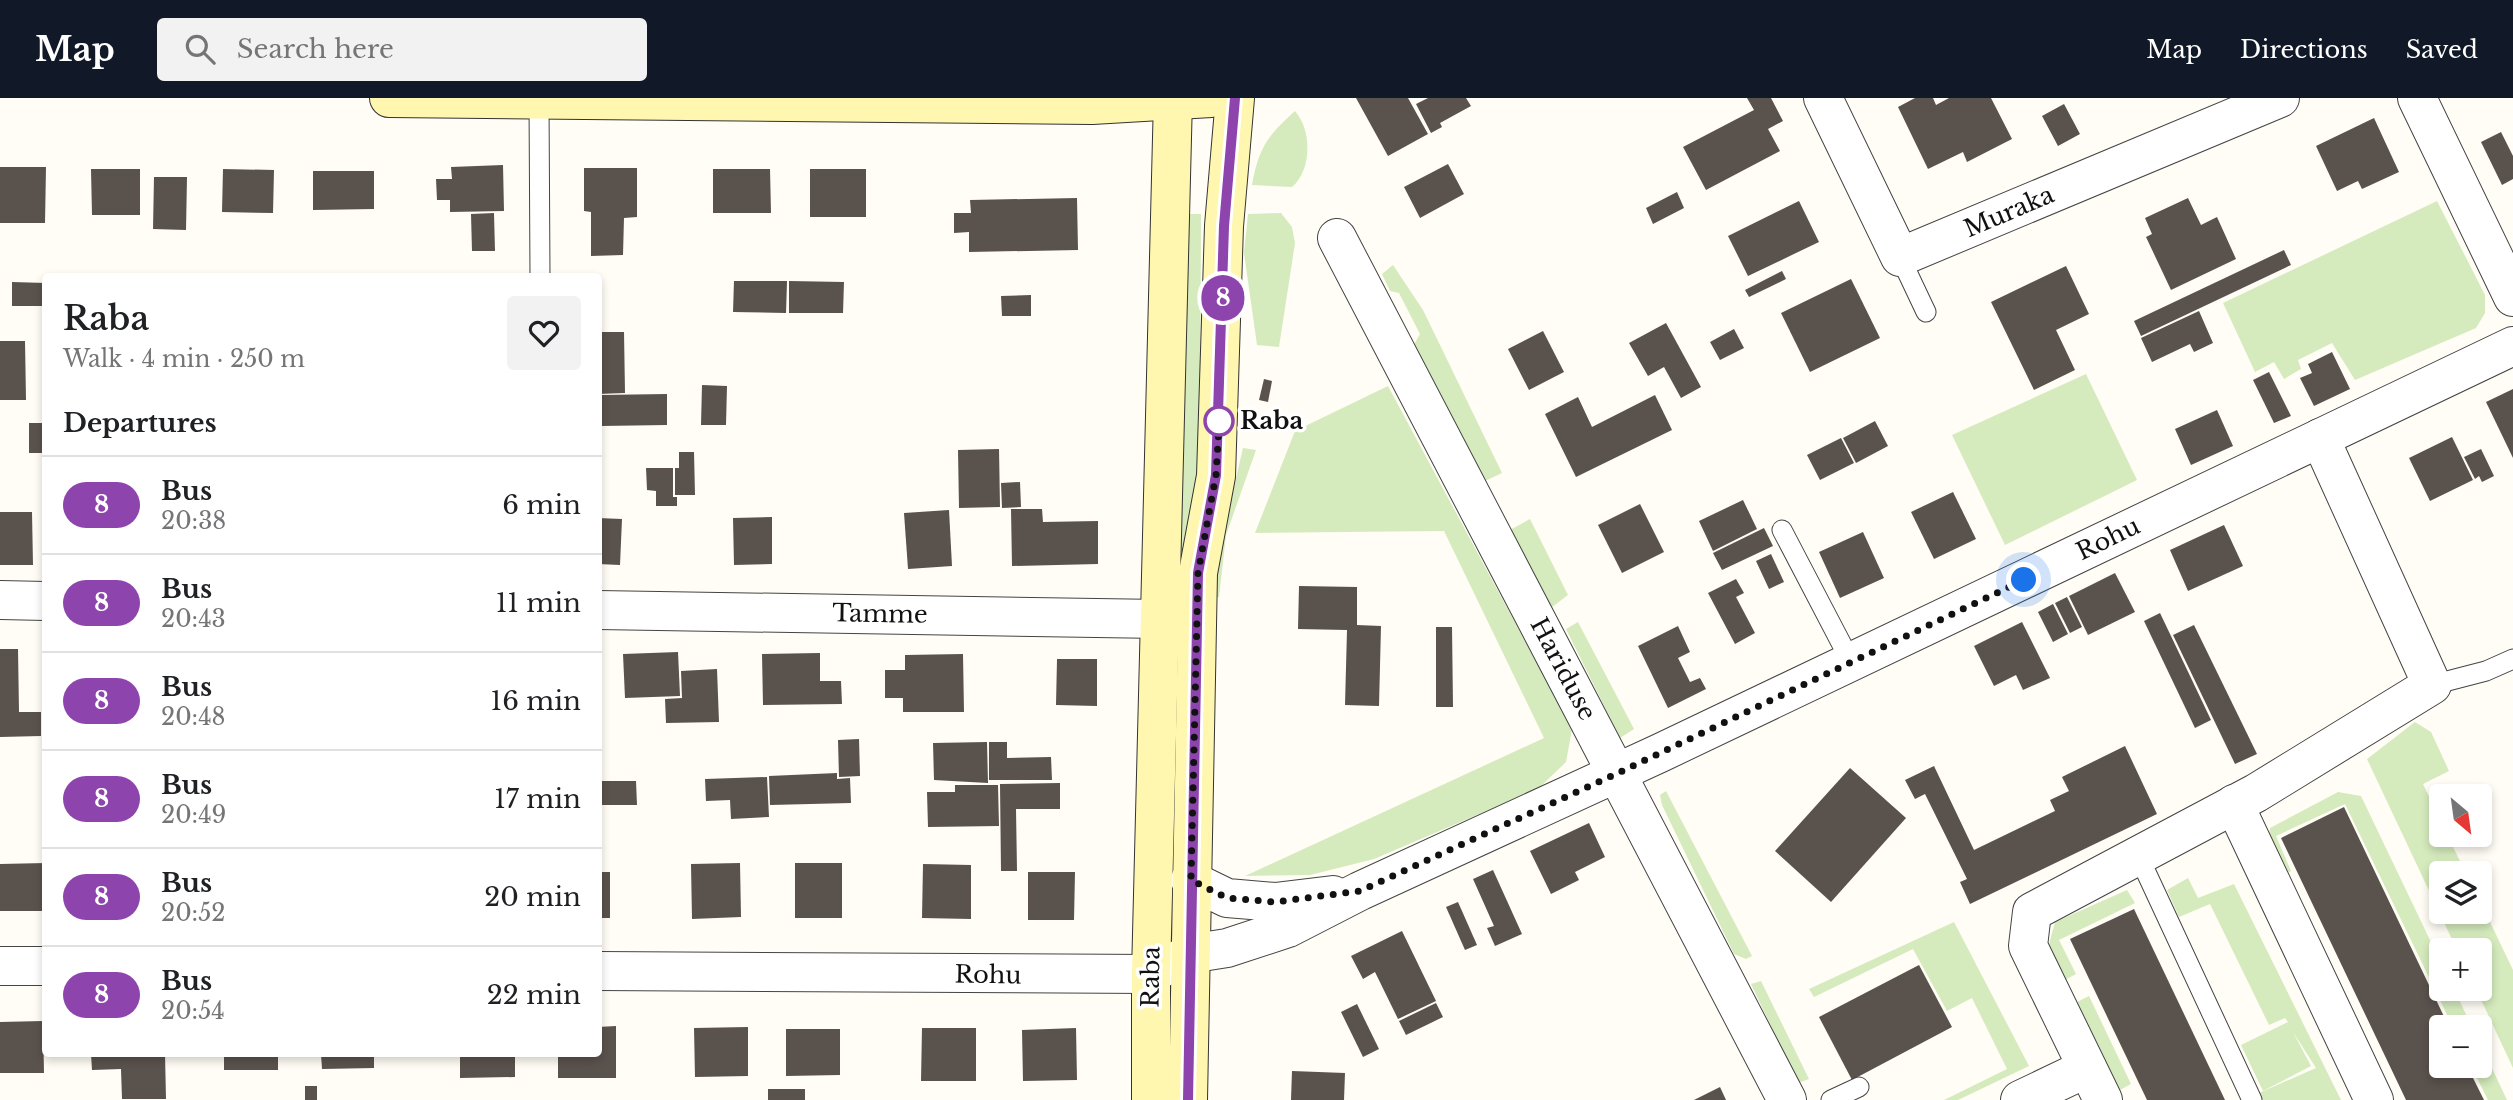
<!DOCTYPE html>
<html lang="en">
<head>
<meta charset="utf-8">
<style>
	body { margin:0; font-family:"Libre Baskerville",serif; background:#f2f2f2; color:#202124; height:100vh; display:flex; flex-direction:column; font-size:26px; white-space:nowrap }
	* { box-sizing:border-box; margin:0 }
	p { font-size:23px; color:#757577 }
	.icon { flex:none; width:38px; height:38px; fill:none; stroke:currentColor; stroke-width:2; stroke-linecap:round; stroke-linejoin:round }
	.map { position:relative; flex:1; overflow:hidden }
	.panel { position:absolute; left:42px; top:175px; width:560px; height:784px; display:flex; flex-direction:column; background:#fff; border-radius:7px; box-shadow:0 4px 10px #0003 }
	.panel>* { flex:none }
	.badge { padding:0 14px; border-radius:23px; font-size:24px; line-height:46px }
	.needle { width:46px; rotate:151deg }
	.buttons { position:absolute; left:2429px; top:686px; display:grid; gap:14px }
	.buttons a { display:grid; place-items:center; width:63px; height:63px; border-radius:7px; background:#fff; box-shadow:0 4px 10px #0003; font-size:35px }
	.you { position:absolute; width:35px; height:35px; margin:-18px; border:5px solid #fff; border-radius:50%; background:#1a73e8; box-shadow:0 0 0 10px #1a73e833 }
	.map>.badge { position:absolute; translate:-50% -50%; box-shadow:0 0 0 4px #fff }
	h2 { padding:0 21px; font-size:26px; line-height:63px }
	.round { display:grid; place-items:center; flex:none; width:74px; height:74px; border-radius:7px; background:#f2f2f2 }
	.overview { display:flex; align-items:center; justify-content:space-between; height:119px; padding:0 21px }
	h1 { font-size:33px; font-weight:600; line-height:52px }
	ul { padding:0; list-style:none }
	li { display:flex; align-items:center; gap:21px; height:98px; padding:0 21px; border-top:2px solid #e0e0e0 }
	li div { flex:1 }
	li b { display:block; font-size:26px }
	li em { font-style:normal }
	li .badge { min-width:77px; font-weight:700; text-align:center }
	header { display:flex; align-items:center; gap:42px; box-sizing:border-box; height:98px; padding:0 35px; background:#111827; color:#fff }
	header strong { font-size:33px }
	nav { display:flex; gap:38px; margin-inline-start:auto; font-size:24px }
	.search { width:490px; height:63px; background:#f2f2f2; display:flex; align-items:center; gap:18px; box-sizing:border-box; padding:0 24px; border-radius:7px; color:#757577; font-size:26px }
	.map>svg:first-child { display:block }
</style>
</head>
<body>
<header>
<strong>Map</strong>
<div class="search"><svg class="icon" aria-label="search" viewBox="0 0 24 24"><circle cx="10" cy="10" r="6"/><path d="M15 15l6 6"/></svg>Search here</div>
<nav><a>Map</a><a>Directions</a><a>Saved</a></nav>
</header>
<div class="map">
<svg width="2513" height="1002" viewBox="0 0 2513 1002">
	<rect width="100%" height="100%" fill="#fffdf5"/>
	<g fill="#d5ebbd">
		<path d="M1295,13C1312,32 1312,72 1292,89L1252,87C1258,51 1268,37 1295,13Z"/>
		<polygon points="2437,103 2485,197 2485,215 2476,230 2355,282 2332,245 2298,262 2301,271 2284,281 2274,264 2255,274 2223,205"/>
		<polygon points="1281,115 1292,129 1295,145 1279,249 1257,247 1244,155 1248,116"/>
		<polygon points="1187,116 1201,116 1200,366 1182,656 1175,427"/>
		<polygon points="1393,167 1423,212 1502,375 1483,384 1412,250 1420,236 1399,195 1390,193 1382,176"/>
		<polygon points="2086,276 2137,382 2005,447 1952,337"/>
		<polygon points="1388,288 1572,631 1566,664 1538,691 1374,761 1310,777 1245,778 1544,640 1444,433 1255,435 1295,333"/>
		<polygon points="1243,350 1256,352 1226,437 1219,499 1213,500 1210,492"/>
		<polygon points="1530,421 1568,497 1551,510 1510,432"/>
		<polygon points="1578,524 1634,631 1620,640 1566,531"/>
		<polygon points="2415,624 2431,634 2449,673 2423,686 2441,724 2441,737 2447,737 2466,775 2441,775 2441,814 2480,814 2480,803 2513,872 2513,970 2476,891 2480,891 2480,852 2457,852 2367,661"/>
		<polygon points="1666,693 1752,858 1746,861 1734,856 1662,707 1660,697"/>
		<polygon points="2338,694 2361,698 2441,865 2441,891 2454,891 2472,929 2453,929 2345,706 2276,738 2291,773 2284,777 2268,743 2270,730"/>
		<polygon points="2188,780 2198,800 2234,786 2341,1002 2263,1002 2259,995 2316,970 2293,934 2311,968 2263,993 2241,947 2288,924 2285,920 2269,927 2210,806 2179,819 2167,792"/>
		<polygon points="2127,792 2135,805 2059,842 2076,876 2063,883 2048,850 2055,824"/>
		<polygon points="1954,824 2029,968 1958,1002 1944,1002 2007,971 1972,900 1947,913 1913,851 1814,899 1809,891"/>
		<polygon points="1761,883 1809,981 1798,985 1751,886"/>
		<polygon points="2089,898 2131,986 2120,992 2077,904"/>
		<polygon points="2480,945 2507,1002 2488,1002 2471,968 2480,968"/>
	</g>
	<g fill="#5a524d">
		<polygon points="1356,0 1408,0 1428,36 1388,58"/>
		<polygon points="1428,0 1466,0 1471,8 1440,25 1442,29 1431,35 1416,6"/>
		<polygon points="1747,0 1771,0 1783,23 1768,31 1780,53 1706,92 1683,49 1754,12"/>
		<polygon points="1915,0 1933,0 1936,7 1949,0 1991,0 2012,41 1967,64 1963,54 1928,71 1898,9"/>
		<polygon points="2064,6 2080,36 2058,48 2042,18"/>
		<polygon points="2374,20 2399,74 2362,91 2358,83 2337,93 2316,48"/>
		<polygon points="2501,34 2513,58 2513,81 2502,87 2481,44"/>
		<polygon points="1448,66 1464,96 1420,120 1404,89"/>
		<polygon points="503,67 504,113 450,114 450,102 437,102 436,81 452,81 451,69"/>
		<polygon points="0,69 46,69 45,125 0,125"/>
		<polygon points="584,70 637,70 637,119 624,120 623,157 591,158 591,114 584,113"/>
		<polygon points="91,71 140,71 140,117 92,117"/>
		<polygon points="223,71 274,72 273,115 222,114"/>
		<polygon points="713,71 770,71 771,115 713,115"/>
		<rect x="810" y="71" width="56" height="48"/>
		<polygon points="313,73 374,73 374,111 313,112"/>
		<polygon points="154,79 187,79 186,132 153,131"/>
		<polygon points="1677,94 1684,110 1653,126 1646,110"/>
		<polygon points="1077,100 1078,152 969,154 969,134 954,135 954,115 971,115 970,102"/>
		<polygon points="2188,100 2201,127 2217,119 2236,161 2171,192 2146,139 2152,136 2145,120"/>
		<polygon points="1799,103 1819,144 1748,178 1728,138"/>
		<polygon points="494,115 495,153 472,153 471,116"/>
		<polygon points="2284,152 2291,167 2141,238 2134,223"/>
		<polygon points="2066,168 2089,216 2056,232 2075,272 2034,292 1991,204"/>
		<polygon points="1782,173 1786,181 1749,199 1745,192"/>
		<polygon points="1851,181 1880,240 1810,274 1781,215"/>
		<polygon points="734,183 787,183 786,215 733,214"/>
		<polygon points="789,183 844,184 843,215 789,215"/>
		<polygon points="12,184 46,185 46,208 12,208"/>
		<polygon points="1031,197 1031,218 1002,218 1001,198"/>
		<polygon points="2199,213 2213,245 2194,254 2190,246 2152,264 2141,240"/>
		<polygon points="1666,225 1701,289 1681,300 1664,269 1648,278 1629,245"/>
		<polygon points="1734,231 1744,250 1720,262 1710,244"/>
		<polygon points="1543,233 1564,274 1529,292 1508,251"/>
		<polygon points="598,234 624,234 625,295 598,296"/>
		<polygon points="0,243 25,243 26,302 0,302"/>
		<polygon points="2332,254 2350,291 2314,308 2300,280 2312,275 2308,266"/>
		<polygon points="2269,274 2291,318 2274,325 2253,282"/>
		<polygon points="1264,281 1272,283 1268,304 1259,302"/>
		<polygon points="702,287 727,288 726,327 701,327"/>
		<polygon points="2513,291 2513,360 2486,304"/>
		<polygon points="667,296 667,327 601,328 600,297"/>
		<polygon points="1655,297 1672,332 1576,379 1545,316 1578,299 1592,329"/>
		<polygon points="2217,312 2233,348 2191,367 2175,331"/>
		<polygon points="1875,323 1888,348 1856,365 1843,340"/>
		<rect x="29" y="325" width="17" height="30"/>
		<polygon points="2452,339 2473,382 2430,403 2409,360"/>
		<polygon points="1841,340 1854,365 1820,382 1807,357"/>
		<polygon points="999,351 1000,409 959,410 958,352"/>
		<polygon points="2481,351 2494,378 2482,384 2479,378 2475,381 2464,359"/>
		<polygon points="679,354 694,354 695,397 675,397 675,370 679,370"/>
		<polygon points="646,370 673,370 673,399 677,399 677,408 656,408 656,393 647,392"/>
		<polygon points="1020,384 1021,409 1002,410 1001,385"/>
		<polygon points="1953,394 1976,441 1934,461 1911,414"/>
		<polygon points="1743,402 1757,431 1713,453 1699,423"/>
		<polygon points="1640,406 1664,454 1622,475 1598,427"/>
		<polygon points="1011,411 1042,411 1043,424 1098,423 1098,466 1012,468"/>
		<polygon points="949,412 952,468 908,471 904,415"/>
		<polygon points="0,414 32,414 33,467 0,467"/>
		<polygon points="772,419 772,466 734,467 733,420"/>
		<polygon points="598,420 622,421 620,467 598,466"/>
		<polygon points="2224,427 2243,468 2188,493 2170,452"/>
		<polygon points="1764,430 1773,448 1722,472 1713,455"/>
		<polygon points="1863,434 1884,480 1840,500 1819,454"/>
		<polygon points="1771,456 1784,484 1769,491 1756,463"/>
		<polygon points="2115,475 2135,514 2088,537 2069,498"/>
		<polygon points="1736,481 1744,495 1736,499 1755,535 1735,546 1708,495"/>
		<polygon points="1299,488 1357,489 1357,527 1381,528 1379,608 1345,607 1347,532 1298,531"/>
		<polygon points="2067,499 2082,529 2070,535 2055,505"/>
		<polygon points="2053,506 2068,536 2053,544 2038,514"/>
		<polygon points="2160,515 2211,622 2195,630 2144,523"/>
		<polygon points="2022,524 2050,580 2023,592 2016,577 1994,588 1974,548"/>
		<polygon points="2194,527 2257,656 2235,666 2173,537"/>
		<polygon points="1678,528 1690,554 1678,560 1690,584 1700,580 1706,591 1668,610 1638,548"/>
		<polygon points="1436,529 1452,529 1453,609 1436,609"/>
		<polygon points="0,551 18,551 19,614 41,614 41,638 0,639"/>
		<polygon points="678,554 680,598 625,600 623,556"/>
		<polygon points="820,555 820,583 841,583 842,606 763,607 762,556"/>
		<polygon points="963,556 964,614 903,614 903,600 885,600 885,572 905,572 905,557"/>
		<polygon points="1057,561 1097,561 1097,608 1056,607"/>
		<polygon points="717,571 719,624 666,625 665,601 682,600 681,573"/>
		<polygon points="859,641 860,678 839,679 838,642"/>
		<polygon points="987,644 988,685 934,682 933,645"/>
		<polygon points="989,644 1007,644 1007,660 1051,659 1052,682 989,682"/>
		<polygon points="2125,648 2157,716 1970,806 1960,784 1967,781 1925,696 1915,701 1905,682 1934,668 1974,752 2055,713 2050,702 2069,693 2062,679"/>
		<polygon points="1850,670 1906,720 1831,804 1775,753"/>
		<polygon points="837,675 837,681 850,680 851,705 770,707 769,678"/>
		<polygon points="767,679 769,719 731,721 730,702 706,703 705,681"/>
		<polygon points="598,683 636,683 637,707 598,707"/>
		<polygon points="1060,685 1060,711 1016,711 1017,773 1001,773 1000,686"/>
		<polygon points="955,687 998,687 999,728 928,729 927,694 955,694"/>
		<polygon points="2344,709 2449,929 2441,929 2441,968 2467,968 2484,1002 2406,1002 2281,740"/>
		<polygon points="1589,725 1605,759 1575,774 1579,782 1551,796 1530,753"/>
		<polygon points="46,765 46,813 0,813 0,766"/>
		<polygon points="740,765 741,819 692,821 691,766"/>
		<rect x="795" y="765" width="47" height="55"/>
		<polygon points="923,766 971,767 971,821 922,820"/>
		<polygon points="1493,772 1522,836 1495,848 1487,830 1494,828 1473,781"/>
		<rect x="598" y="774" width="12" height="46"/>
		<polygon points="1028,774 1075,774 1074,822 1028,822"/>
		<polygon points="1458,804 1477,847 1465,852 1446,809"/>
		<polygon points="2134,811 2225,1002 2147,1002 2070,841"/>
		<polygon points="1402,833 1436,903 1398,921 1375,874 1363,881 1351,858"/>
		<polygon points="1919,867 1952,929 1852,982 1819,919"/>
		<polygon points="1436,905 1443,919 1406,937 1399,923"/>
		<polygon points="1357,906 1379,951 1363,959 1341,914"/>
		<polygon points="43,923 44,975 0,975 0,924"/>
		<polygon points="616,928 616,980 558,980 558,956 598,956 598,929"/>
		<polygon points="748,929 748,978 695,979 694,930"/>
		<polygon points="922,930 976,930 976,983 921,983"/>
		<polygon points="1076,930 1077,982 1023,983 1022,932"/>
		<polygon points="786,931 840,931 840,977 786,978"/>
		<polygon points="91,956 165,956 166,1001 122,1001 121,971 92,972"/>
		<rect x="224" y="956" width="54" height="16"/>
		<polygon points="321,956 374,956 374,970 322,971"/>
		<polygon points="460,956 515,956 515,979 460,980"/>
		<polygon points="1292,973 1345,975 1344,1002 1291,1002"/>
		<rect x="305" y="988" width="12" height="14"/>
		<polygon points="1720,989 1726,1002 1694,1002"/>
		<rect x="768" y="991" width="37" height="11"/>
	</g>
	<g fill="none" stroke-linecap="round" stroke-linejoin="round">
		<defs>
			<g id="lane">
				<polyline points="539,2 540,178"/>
				<polyline points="1900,159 1926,214"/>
				<polyline points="1782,432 1851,564"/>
				<polyline points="2432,587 2486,573 2513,561"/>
				<polyline points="2138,757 2252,1002"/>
				<polyline points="1831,1002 1859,989"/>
			</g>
			<g id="street">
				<polyline points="1823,0 1900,159 2280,0"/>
				<polyline points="2417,0 2513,199"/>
				<polyline points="1337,140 1787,1002"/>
				<polyline points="0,502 46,503"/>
				<polyline points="598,512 1161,521"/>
				<polyline points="2234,706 2374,1002"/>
				<polyline points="1190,782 1227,800 1275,804 1333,797"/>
				<polyline points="0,868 46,868"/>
				<polyline points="598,873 1151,876 1189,856 1227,850 1288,830 1360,793 1660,655 2513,248"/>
				<polyline points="2020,1002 2087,970"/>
				<polyline points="2103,1002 2028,848 2032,814 2256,695 2432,587 2320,340"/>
			</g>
			<g id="secondary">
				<polyline points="389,0 1092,7 1211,0"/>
				<polyline points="1151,1002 1151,876 1173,0"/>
				<polyline points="1188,1002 1198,475 1216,378 1224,128 1235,0"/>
			</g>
		</defs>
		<use href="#lane" stroke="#444" stroke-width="21"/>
		<use href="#street" stroke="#444" stroke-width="40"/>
		<use href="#secondary" stroke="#333" stroke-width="40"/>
		<use href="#lane" stroke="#fff" stroke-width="19"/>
		<use href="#street" stroke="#fff" stroke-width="38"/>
		<use href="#secondary" stroke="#fff6b0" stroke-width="38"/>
	</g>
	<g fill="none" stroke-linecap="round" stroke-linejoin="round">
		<defs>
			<polyline id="line" points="1188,1002 1198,475 1216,377 1224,128 1235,0"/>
		</defs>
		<use href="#line" stroke="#fff" stroke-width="16"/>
		<use href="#line" stroke="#8e44ad" stroke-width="10"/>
		<polyline stroke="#111" stroke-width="7" stroke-dasharray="0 12.6" points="1219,323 1220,312 1216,377 1198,475 1191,782 1227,800 1275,804 1360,793 1618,675 2024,482"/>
	</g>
	<circle fill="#fff" stroke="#8e44ad" stroke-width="3.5" cx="1219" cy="323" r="14"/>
	<g text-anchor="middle" stroke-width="7" stroke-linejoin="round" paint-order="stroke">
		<g font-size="24" fill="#111" stroke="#fff">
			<text transform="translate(2009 114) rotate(-23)" y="8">Muraka</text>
			<text transform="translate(2108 441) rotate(-26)" y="8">Rohu</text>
			<text transform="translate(880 516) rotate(1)" y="8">Tamme</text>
			<text transform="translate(1563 571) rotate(62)" y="8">Hariduse</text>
			<text transform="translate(988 877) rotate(1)" y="8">Rohu</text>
			<text transform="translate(1151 879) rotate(-89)" y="8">Raba</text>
		</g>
		<g font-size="24" font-weight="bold" fill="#111" stroke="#fff" text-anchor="start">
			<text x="1240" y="331">Raba</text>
		</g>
	</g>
</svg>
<div class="buttons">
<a><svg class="needle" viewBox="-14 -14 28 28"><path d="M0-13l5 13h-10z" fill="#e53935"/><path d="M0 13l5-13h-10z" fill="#757577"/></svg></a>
<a><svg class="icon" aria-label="layers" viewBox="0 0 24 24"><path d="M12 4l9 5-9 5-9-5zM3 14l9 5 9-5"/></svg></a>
<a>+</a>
<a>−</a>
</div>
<div class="you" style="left:2024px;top:482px"></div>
<b class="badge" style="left:1223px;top:200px;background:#8e44ad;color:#fff">8</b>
<section class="panel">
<div class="overview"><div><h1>Raba</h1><p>Walk · 4 min · 250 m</p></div><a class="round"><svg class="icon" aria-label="heart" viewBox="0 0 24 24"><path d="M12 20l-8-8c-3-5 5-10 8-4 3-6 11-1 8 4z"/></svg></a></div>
<h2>Departures</h2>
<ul>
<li><span class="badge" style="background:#8e44ad;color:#fff">8</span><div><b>Bus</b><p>20:38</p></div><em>6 min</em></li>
<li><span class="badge" style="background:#8e44ad;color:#fff">8</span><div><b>Bus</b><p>20:43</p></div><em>11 min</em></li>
<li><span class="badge" style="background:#8e44ad;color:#fff">8</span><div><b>Bus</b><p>20:48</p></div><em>16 min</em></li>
<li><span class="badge" style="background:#8e44ad;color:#fff">8</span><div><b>Bus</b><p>20:49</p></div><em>17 min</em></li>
<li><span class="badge" style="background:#8e44ad;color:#fff">8</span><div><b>Bus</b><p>20:52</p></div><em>20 min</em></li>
<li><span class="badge" style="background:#8e44ad;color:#fff">8</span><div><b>Bus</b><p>20:54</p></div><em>22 min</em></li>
</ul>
</section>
</div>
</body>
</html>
